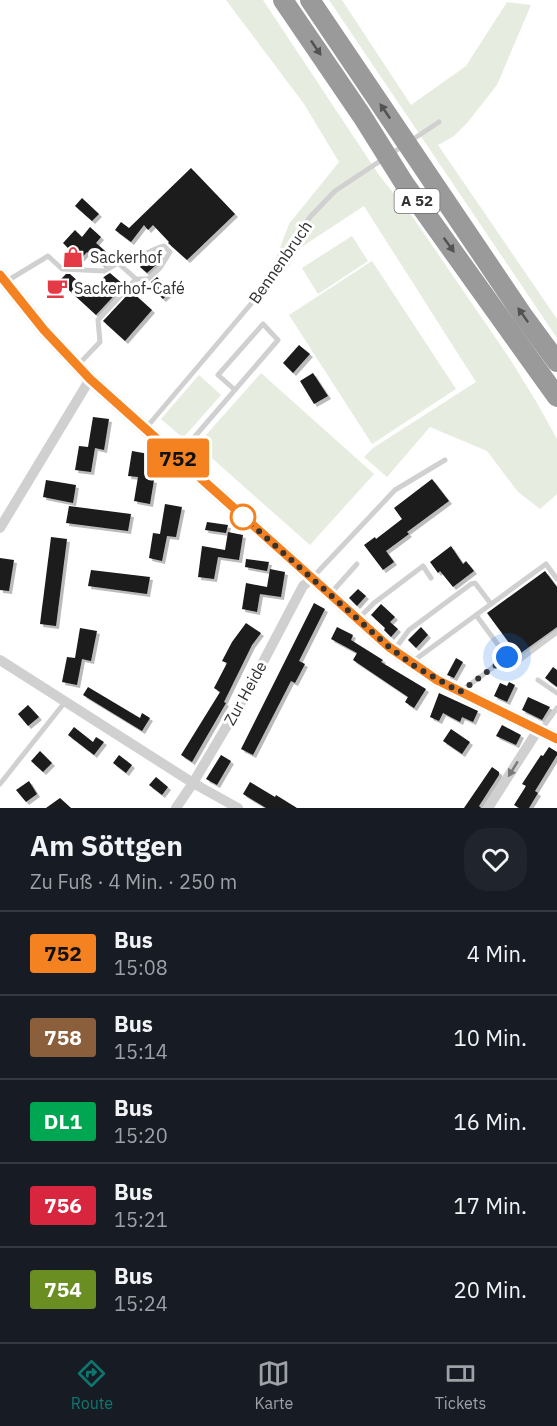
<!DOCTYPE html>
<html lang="de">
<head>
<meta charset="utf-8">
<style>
	body { margin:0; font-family:"IBM Plex Sans",sans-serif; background:#20242c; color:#f1f3f6; height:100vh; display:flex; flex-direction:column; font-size:22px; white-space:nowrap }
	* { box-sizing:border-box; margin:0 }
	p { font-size:20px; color:#9ea1a6 }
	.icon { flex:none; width:33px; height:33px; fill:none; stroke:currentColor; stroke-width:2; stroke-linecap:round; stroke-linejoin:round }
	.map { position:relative; height:808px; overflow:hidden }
	.side { display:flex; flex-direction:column; background:#171b24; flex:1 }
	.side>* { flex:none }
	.badge { padding:0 12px; border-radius:4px; font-size:21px; line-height:39px }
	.you { position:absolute; width:30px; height:30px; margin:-15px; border:4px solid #fff; border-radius:50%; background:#1a73e8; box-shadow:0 0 0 9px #1a73e833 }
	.map>.badge { position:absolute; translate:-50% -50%; box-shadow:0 0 0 3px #fff }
	.round { display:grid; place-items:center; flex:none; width:63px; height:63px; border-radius:24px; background:#20242c }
	.overview { display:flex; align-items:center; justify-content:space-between; height:102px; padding:0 30px }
	h1 { font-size:28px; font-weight:700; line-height:45px }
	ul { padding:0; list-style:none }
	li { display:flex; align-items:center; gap:18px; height:84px; padding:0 30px; border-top:2px solid #363941 }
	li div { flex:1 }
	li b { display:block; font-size:22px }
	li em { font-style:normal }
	li .badge { min-width:66px; font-weight:700; text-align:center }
	.menu { display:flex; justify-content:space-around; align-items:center; height:84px; border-top:2px solid #363941; background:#171b24; font-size:16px; color:#9ea1a6 }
	.menu a { display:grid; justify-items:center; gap:3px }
	.menu .current { color:#0f766e }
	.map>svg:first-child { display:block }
</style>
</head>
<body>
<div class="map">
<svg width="557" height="808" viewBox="0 0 557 808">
	<defs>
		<filter id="shadow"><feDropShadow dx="3" dy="3" stdDeviation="0" flood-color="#0004"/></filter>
	</defs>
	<rect width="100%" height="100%" fill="#fff"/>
	<g fill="#e6ecdf">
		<polygon points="226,0 263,0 379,175 414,219 510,359 537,403 557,439 557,494 540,509 518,492 487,451 430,427 387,477 364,457 373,448 476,382 364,206 300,248 289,266 267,282 289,224 339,162 304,104"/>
		<polygon points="329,0 342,0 411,105 466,66 507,2 531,5 497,85 467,123 454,136 438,145 557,319 557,338"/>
		<polygon points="352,236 368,261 318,294 302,268"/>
		<polygon points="372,261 456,389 372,444 289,315"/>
		<polygon points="261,373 374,474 310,545 197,445"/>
		<polygon points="199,375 221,395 183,438 161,419"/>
	</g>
	<g fill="#1a1a1a" filter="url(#shadow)">
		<polygon points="191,168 235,214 187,260 168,243 169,242 153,225 148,230 144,225 131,242 115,230 121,222 129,228"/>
		<polygon points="82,198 99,214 92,221 75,206"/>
		<polygon points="90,227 101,237 96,243 112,257 103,266 87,252 76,264 65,255 70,250 63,243 75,230 82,237"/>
		<polygon points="163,252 164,253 156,265 147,273 140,267 148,259 150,262 158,253"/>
		<polygon points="110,273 124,285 96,315 59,281 66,274 70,274 90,292 105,276"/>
		<polygon points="157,277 171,291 163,299 153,289 155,286 151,282"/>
		<polygon points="131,291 152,310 125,341 103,321"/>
		<polygon points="299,345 310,354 293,373 283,363"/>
		<polygon points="313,373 328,396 314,404 300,381"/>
		<polygon points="93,417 109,419 104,450 95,448 91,472 75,470 79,446 88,447"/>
		<polygon points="132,451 149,454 145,478 154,480 150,504 134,501 138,477 128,476"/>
		<polygon points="432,479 449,501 407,532 409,534 386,551 394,562 383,570 364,545 375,537 376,539 402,519 394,508"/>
		<polygon points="46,480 76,485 73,503 43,497"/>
		<polygon points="165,504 182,507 176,537 167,536 162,561 149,558 153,533 160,534"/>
		<polygon points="69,506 131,514 128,531 66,523"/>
		<polygon points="207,522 228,525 226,533 205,530"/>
		<polygon points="228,532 243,535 239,560 218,557 214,579 198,577 202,546 225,550"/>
		<polygon points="51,537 67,539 56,626 40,624"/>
		<polygon points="451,546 463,564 466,561 474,571 453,587 440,571 438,573 430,562"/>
		<polygon points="0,558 14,560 9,591 0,590"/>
		<polygon points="246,559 269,562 267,571 245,567"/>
		<polygon points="270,569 285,572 281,597 260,594 257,612 242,609 246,583 267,587"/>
		<polygon points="91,570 150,577 147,594 88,586"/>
		<polygon points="545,571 557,587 557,627 518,655 487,613"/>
		<polygon points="358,589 366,596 357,606 349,598"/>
		<polygon points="314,603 325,609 299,661 305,664 295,683 291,681 253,755 241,749"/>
		<polygon points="381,604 395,617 390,622 398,629 391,637 384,630 385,628 371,615"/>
		<polygon points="246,623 261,633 252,645 224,702 226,703 192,762 181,755 220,692 214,688 227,663 222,661 232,642"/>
		<polygon points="337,627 353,635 351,640 383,660 381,662 426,689 414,708 405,702 408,697 353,660 357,653 331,639"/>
		<polygon points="421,627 428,635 416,648 408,640"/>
		<polygon points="80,628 97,631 91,661 82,659 77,685 62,682 67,657 75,658"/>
		<polygon points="456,658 463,662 454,678 447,675"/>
		<polygon points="553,667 557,670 557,687 545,678"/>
		<polygon points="509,682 515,685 507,702 494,696 500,683 507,686"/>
		<polygon points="88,687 140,718 142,713 150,718 142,731 83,695"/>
		<polygon points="439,693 478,711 473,722 462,717 460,722 443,713 439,721 430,717"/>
		<polygon points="528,697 550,707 542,720 522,710"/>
		<polygon points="28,705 39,717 28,726 18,714"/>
		<polygon points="502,725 521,735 516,745 496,736"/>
		<polygon points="74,727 93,742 96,737 104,742 94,755 68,735"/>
		<polygon points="451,729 470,742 462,754 443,741"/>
		<polygon points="549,747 557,752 557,755 535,791 538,793 529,808 519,808 514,805 526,786 522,784 541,755 543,756"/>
		<polygon points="40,751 52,763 43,772 31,761"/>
		<polygon points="119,755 132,765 126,773 113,763"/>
		<polygon points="221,755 231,761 217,785 206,779"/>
		<polygon points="492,767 499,772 499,775 479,806 481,808 464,808"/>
		<polygon points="156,777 168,787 162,795 149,785"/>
		<polygon points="29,781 37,794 26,802 16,790"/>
		<polygon points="250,782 275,797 276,795 297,808 266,808 243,794"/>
		<polygon points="60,798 71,808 46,808"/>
	</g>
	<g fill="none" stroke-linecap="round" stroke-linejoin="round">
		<g stroke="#d0d0d0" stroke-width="5">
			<path d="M118,263C137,263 147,250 164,246L170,252L160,268L148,279H136"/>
			<polyline points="7,281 48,256 62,269 104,271 118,263 136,279 98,320 100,342 78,365"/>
			<polyline points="146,428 256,298 310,217 335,191 439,122"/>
			<polyline points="178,456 278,340 263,324 218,375 235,390"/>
			<polyline points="313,577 395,490 445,460"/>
			<polyline points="331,593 357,564"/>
			<polyline points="476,615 546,564 557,579"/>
			<polyline points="359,618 374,603 423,566 431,578"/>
			<polyline points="395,649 409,630 471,584 475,583 491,604"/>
			<polyline points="507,657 513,665 557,632"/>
			<polyline points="412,662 476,615 507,657 461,691"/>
			<polyline points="538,680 557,693"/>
			<polyline points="541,730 557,708"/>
			<polyline points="0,784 65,702"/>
		</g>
		<g stroke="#d0d0d0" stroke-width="10">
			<polyline points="0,528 90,379"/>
			<polyline points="0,660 193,783 238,808"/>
			<polyline points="176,808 193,783 250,687 303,586 312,578"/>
			<polyline points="488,808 538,730"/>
		</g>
		<polyline stroke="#d0d0d0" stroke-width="14" points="0,275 44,330 90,379 389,647 437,680 557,739"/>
		<g stroke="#9a9a9a" stroke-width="20">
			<polyline points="283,0 362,116 404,183 557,397"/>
			<polyline points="310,0 524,317 557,362"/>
		</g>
	</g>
	<defs><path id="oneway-solid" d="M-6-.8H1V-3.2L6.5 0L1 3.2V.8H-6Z" transform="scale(1.5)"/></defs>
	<g fill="#525252">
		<use href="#oneway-solid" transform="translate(316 48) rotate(56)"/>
		<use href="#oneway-solid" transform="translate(385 111) rotate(-124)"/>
		<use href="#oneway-solid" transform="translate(449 245) rotate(54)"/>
		<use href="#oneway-solid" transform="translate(523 315) rotate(-125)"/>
	</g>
	<use fill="#7a7a7a" href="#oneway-solid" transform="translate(513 769) rotate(122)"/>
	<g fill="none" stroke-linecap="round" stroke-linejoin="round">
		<defs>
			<polyline id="line" points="0,275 44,330 90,379 389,647 437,680 557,739"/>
		</defs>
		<use href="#line" stroke="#fff" stroke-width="14"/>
		<use href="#line" stroke="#f58220" stroke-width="9"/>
		<polyline stroke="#333" stroke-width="6" stroke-dasharray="0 10.8" points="243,517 389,647 416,667 460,692 507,657"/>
	</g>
	<defs>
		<symbol id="shop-bare" viewBox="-9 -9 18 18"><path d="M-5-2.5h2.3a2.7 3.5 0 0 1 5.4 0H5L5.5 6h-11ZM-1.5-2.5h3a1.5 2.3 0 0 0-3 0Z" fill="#e63946" stroke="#fff" stroke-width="2.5" paint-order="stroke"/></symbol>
		<symbol id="cafe-bare" viewBox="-9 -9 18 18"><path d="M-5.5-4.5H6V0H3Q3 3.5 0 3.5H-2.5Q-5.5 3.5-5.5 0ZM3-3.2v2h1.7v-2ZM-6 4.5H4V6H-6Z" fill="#e63946" stroke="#fff" stroke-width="2.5" paint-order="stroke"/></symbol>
	</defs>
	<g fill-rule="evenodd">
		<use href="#shop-bare" x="58" y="242" width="30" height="30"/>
		<use href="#cafe-bare" x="42" y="273" width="30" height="30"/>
	</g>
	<circle fill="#fff" stroke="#f58220" stroke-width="3" cx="243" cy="517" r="12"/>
	<g text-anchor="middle" stroke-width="6" stroke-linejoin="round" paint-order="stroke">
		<rect fill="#fff" stroke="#707070" stroke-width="1.5" x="394.5" y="189" width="45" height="24" rx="4.5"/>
		<g font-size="15" font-weight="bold" fill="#333">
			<text x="417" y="206">A 52</text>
		</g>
		<g font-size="16" fill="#333" stroke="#fff" text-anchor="start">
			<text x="90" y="263">Sackerhof</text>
			<text x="74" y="294">Sackerhof-Café</text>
		</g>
		<g font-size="16" fill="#333" stroke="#fff">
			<text transform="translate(280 262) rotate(-55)" y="6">Bennenbruch</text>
			<text transform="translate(245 693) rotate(-61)" y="6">Zur Heide</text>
		</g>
	</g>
</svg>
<div class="you" style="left:507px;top:657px"></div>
<b class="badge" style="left:178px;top:458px;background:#f58220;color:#111">752</b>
</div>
<section class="side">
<div class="overview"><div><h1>Am Söttgen</h1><p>Zu Fuß · 4 Min. · 250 m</p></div><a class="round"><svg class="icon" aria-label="heart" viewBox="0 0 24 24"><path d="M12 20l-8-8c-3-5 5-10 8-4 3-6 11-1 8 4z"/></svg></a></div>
<ul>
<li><span class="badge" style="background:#f58220;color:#111">752</span><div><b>Bus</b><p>15:08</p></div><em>4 Min.</em></li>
<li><span class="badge" style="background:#8b5e3c;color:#fff">758</span><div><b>Bus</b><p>15:14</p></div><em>10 Min.</em></li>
<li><span class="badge" style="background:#00a651;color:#fff">DL1</span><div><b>Bus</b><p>15:20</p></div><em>16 Min.</em></li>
<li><span class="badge" style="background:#d7263d;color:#fff">756</span><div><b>Bus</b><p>15:21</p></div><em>17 Min.</em></li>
<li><span class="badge" style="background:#6b8e23;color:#fff">754</span><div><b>Bus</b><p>15:24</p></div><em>20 Min.</em></li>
</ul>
</section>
<nav class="menu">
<a class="current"><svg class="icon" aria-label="directions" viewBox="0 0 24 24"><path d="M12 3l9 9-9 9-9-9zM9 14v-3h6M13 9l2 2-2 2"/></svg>Route</a>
<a><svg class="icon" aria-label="map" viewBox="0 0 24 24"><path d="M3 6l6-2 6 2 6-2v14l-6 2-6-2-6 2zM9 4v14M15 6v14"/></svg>Karte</a>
<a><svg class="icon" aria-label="tickets" viewBox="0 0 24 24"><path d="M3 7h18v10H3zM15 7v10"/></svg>Tickets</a>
</nav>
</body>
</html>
